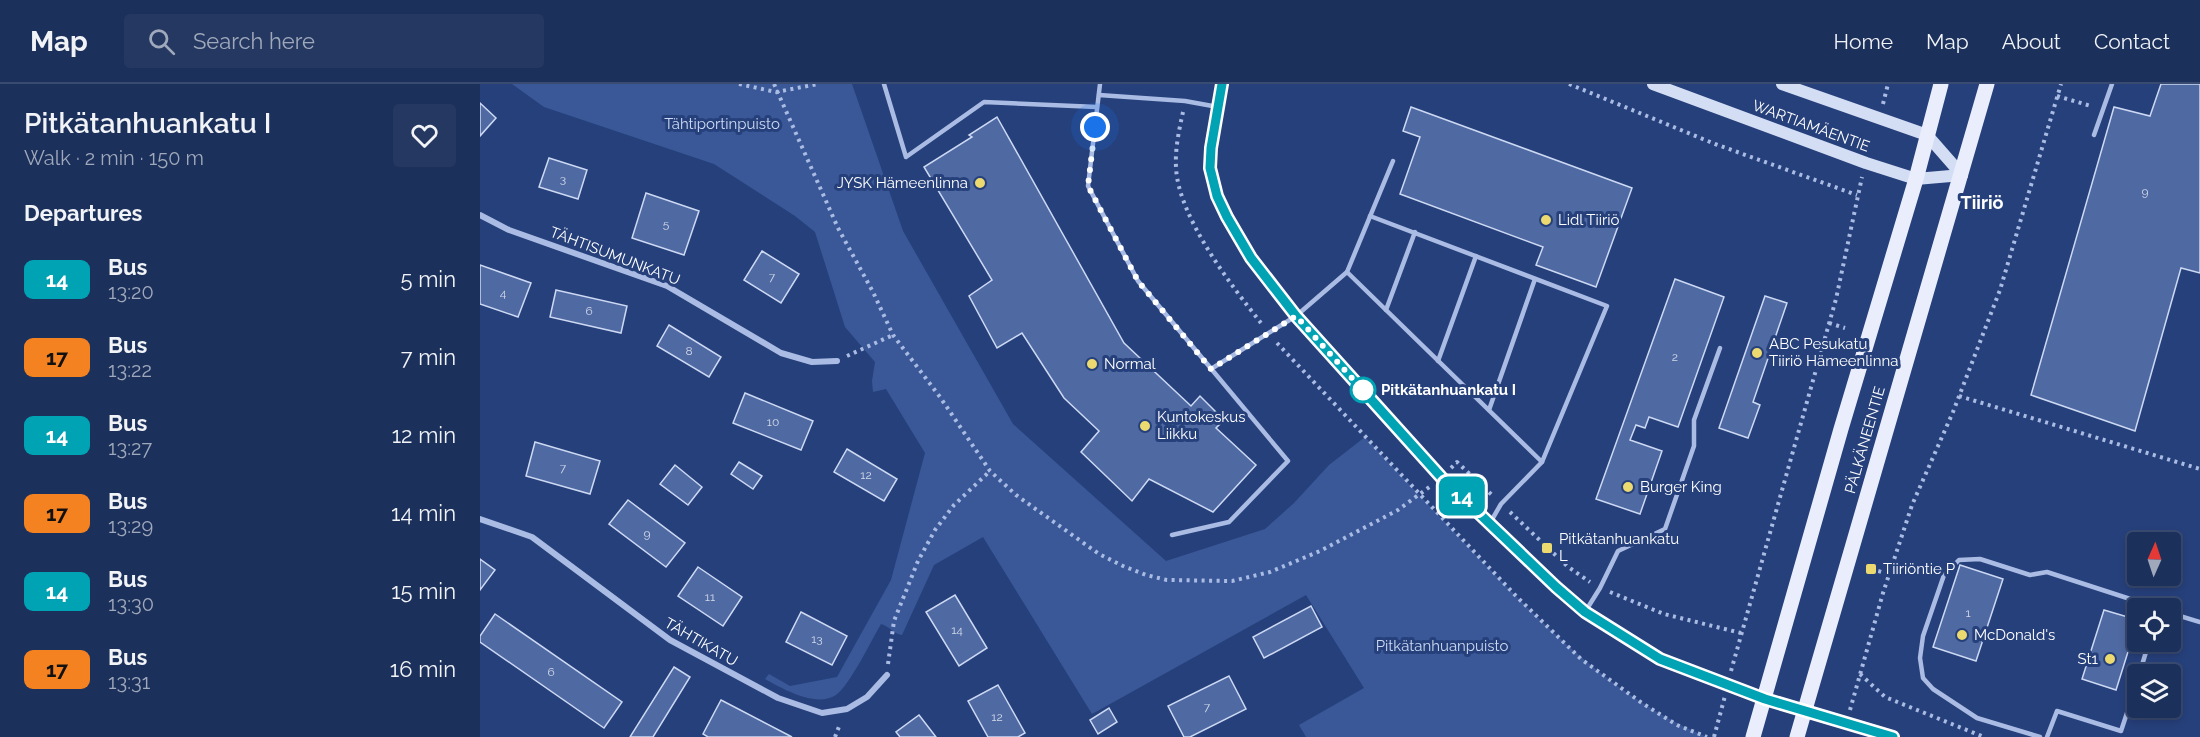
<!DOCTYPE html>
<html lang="en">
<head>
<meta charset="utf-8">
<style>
	body { margin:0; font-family:Raleway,sans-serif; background:#253862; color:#f1f3f6; height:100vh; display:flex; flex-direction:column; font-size:22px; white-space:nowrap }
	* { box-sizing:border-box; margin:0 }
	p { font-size:20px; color:#a0a9bb }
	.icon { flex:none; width:33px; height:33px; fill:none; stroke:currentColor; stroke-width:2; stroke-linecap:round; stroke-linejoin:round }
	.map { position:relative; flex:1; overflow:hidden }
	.details { display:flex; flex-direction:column; background:#1c305c; width:480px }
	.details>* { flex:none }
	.badge { padding:0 12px; border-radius:9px; font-size:21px; line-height:39px }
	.needle { width:39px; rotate:3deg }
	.fabs { position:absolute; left:1647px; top:448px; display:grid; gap:12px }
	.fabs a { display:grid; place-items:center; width:54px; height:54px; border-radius:6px; background:#1c305c; box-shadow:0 3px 9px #0003,0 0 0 2px #3a4b72; font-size:30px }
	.you { position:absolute; width:30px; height:30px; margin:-15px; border:4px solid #fff; border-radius:50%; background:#1a73e8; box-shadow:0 0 0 9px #1a73e833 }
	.map>.badge { position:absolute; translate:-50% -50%; box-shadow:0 0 0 3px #fff }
	h2 { padding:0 24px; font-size:22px; line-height:54px }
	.round { display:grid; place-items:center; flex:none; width:63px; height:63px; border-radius:6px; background:#253862 }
	.summary { display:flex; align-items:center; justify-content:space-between; height:102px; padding:0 24px }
	h1 { font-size:28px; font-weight:600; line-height:45px }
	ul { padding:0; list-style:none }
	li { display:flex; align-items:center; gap:18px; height:78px; padding:0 24px }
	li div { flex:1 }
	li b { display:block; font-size:22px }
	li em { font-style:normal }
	li .badge { min-width:66px; font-weight:700; text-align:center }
	header { display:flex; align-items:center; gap:36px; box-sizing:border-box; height:84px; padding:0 30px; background:#1c305c; border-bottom:2px solid #3a4b72 }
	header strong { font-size:28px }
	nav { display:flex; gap:33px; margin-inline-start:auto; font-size:21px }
	.search { width:420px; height:54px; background:#253862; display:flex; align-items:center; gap:15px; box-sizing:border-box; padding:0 21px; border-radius:6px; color:#a0a9bb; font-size:22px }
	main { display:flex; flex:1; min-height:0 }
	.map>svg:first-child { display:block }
</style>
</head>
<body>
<header>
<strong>Map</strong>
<div class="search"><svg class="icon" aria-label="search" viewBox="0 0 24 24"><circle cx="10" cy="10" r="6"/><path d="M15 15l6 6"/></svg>Search here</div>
<nav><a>Home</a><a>Map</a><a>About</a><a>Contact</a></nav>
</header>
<main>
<section class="details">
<div class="summary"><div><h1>Pitkätanhuankatu I</h1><p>Walk · 2 min · 150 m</p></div><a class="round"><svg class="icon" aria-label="heart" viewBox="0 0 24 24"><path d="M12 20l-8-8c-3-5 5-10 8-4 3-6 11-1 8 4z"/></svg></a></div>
<h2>Departures</h2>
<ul>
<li><span class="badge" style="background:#00a3b4;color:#fff">14</span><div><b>Bus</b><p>13:20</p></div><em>5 min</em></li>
<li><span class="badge" style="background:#f58220;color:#111">17</span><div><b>Bus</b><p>13:22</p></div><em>7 min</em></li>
<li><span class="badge" style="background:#00a3b4;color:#fff">14</span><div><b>Bus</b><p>13:27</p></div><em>12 min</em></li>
<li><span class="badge" style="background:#f58220;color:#111">17</span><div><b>Bus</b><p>13:29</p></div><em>14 min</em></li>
<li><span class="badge" style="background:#00a3b4;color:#fff">14</span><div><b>Bus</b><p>13:30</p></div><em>15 min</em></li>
<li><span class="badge" style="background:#f58220;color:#111">17</span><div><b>Bus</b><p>13:31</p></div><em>16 min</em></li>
</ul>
</section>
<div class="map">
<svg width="1720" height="653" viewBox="0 0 1720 653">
	<rect width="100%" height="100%" fill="#26407b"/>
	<path fill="#3a5898" d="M32,0H372L423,147L533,340L686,477L785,445L814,419L849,381L885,353C922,393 960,433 998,473C1065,543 1136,615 1227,653H826L819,641L884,604L826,511L612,630L503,453L454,481L422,551C414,550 409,542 401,540C391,557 370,601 356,611C336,624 303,605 285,595L289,590L310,602L357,593L411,496L445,369L406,305L393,308L392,297L395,278L365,243L335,148L315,132L234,80L64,23Z"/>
	<g fill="#4f69a3" stroke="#cdd9f3" stroke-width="1.5">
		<polygon points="1681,0 1720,0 1720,189 1701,184 1655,347 1551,311 1634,23 1670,32"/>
		<polygon points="0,19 16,34 0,52"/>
		<polygon points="931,23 1152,104 1116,203 1056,181 1063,163 920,110 940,53 923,47"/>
		<polygon points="517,33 644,259 711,322 720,312 744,336 736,344 776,381 733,428 669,395 652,417 601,368 619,347 584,314 542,249 517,264 489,212 512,196 444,83 492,53 489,51"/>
		<polygon points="69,74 107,86 98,115 59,103"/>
		<polygon points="166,109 219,127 204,171 152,154"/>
		<polygon points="282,167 319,190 301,219 264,196"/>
		<polygon points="0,181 51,199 38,233 0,220"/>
		<polygon points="1195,195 1244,213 1198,343 1169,333 1165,344 1156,341 1150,356 1182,367 1160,430 1116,415"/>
		<polygon points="76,206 147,222 141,249 70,233"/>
		<polygon points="1285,212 1307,219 1273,318 1280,321 1268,354 1239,344"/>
		<polygon points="189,241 241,273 229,293 177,262"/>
		<polygon points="265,309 333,337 321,366 253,339"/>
		<polygon points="55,358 120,377 110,410 46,392"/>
		<polygon points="367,365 417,395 404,417 354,388"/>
		<polygon points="259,378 282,392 273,405 251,390"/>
		<polygon points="195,381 222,403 208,421 180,400"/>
		<polygon points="148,416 205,459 186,483 129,440"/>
		<polygon points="0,475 15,486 0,506"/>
		<polygon points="1480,481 1523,495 1496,577 1453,563"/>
		<polygon points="218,483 262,513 243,542 198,512"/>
		<polygon points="475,511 507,564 479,582 446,528"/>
		<polygon points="831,522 842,543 784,574 773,553"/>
		<polygon points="1624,526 1658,536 1636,606 1602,595"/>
		<polygon points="321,528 367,552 352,581 306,558"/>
		<polygon points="15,530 142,618 124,644 0,558 0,552"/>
		<polygon points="194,583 210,593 173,653 150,653"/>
		<polygon points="749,592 766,625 710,653 704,653 688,622"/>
		<polygon points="518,601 545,649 538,653 508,653 488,617"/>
		<polygon points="241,616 312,653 228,653 223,650"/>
		<polygon points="629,624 637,638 618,650 610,636"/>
		<polygon points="439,631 456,653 420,653 416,648"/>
	</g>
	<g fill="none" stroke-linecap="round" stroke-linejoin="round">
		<g stroke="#aabce4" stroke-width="4" stroke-dasharray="3 4.5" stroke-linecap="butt">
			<polyline points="259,0 296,8 338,0"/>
			<polyline points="294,0 358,144 393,208 413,251 460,313 510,387 536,411 619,470 643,482 666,491 687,496 752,497 790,488 840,467 918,426 952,401"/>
			<polyline points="1089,0 1235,60 1377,111"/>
			<polyline points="1577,12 1611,22"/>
			<polyline points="1403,20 1408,0"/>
			<path d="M703,28C699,46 695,65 696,83C698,133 751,201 781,239"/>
			<polyline points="1349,239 1365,244"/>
			<polyline points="797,259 1037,513 1101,575 1162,619 1197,641 1227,653"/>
			<polyline points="367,272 413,251"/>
			<polyline points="1479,312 1720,385"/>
			<polyline points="971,384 977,378 1014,413"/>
			<polyline points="1030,428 1087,482 1110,498"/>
			<polyline points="1391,485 1409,490"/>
			<polyline points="1130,508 1184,530 1261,549"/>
			<polyline points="408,580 414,537 438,477 455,446 474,421 510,387"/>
			<polyline points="1251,587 1356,215 1382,93"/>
			<polyline points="1380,590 1405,613 1504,653"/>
			<polyline points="1370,626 1403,509 1432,421 1473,328 1520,206 1581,0"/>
			<polyline points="355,653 360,640"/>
			<polyline points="1234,653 1245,612"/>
		</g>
		<g stroke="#aabce4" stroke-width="4.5">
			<polyline points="404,0 426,73 504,18 617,23"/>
			<polyline points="620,0 608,102 658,197 808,377 749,438 692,451"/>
			<polyline points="619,11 705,17 738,23"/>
			<polyline points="1614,51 1632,0"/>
			<polyline points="913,77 867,188 1062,378"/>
			<polyline points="890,132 1127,222 1062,378 1021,420 1010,439"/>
			<polyline points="906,226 935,148"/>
			<polyline points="958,277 996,172"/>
			<polyline points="731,285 816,232 867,188"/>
			<polyline points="1009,326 1055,195"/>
			<polyline points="1105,528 1120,504 1138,467 1185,445 1214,362 1214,336 1240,264"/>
			<polyline points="1690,529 1720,538"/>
			<polyline points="1659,591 1669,558"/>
			<polyline points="1560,653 1497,634 1453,605 1443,594 1440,574 1443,552 1464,491 1479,476 1500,475 1550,491 1567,488 1681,525"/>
			<polyline points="1567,653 1577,627 1641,647 1658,596"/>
		</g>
		<g stroke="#aabce4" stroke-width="6">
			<polyline points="742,0 731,64 730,84 737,112 747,133 771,174 816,232 961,393 1076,503 1105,528 1180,575 1285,615 1413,653"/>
			<polyline points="0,131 29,146 187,202 301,269 332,278 357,277"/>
			<polyline points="0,435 52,453 190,556 298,614 342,629 367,625 387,613 407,591"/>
		</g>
		<g stroke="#d3ddf4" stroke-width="12">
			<polyline points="1173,0 1386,79 1436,95 1482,91"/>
			<polyline points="1302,0 1447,51 1482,91"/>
		</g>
		<g stroke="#eaeefc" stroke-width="15">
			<polyline points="1273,653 1361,345 1436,95 1461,0"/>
			<polyline points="1317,653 1507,0"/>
		</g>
	</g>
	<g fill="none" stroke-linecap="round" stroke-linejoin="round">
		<defs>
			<polyline id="line" points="742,0 731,64 730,84 737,112 747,133 771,174 816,232 961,393 1076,503 1105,528 1180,575 1285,615 1413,653"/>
		</defs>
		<use href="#line" stroke="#fff" stroke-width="14"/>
		<use href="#line" stroke="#00a3b4" stroke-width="9"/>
		<polyline stroke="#fff" stroke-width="6" stroke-dasharray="0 10.8" points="615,43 608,102 658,197 731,285 816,232 889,313 883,306"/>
	</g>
	<g fill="#ecd970" stroke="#26407b" stroke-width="2">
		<circle cx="500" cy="99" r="6"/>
		<circle cx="1066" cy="136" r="6"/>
		<circle cx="1277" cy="269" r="6"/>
		<circle cx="612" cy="280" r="6"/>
		<circle cx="665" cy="342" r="6"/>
		<circle cx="1148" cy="403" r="6"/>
		<rect x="1061" y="458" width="12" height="12" rx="3"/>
		<rect x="1385" y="479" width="12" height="12" rx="3"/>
		<circle cx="1482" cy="551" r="6"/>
		<circle cx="1630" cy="575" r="6"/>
	</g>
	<circle fill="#fff" stroke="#00a3b4" stroke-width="3" cx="883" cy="306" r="12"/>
	<g text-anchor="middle" stroke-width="6" stroke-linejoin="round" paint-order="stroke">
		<g font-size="12" fill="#d3dae8">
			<text x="83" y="99">3</text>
			<text x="1665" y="112">9</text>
			<text x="186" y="144">5</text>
			<text x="292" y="197">7</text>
			<text x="23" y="213">4</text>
			<text x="109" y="231">6</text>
			<text x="209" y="271">8</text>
			<text x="1195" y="277">2</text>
			<text x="293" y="342">10</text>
			<text x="83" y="388">7</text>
			<text x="386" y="395">12</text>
			<text x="167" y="454">9</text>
			<text x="230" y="517">11</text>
			<text x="1488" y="533">1</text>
			<text x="477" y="550">14</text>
			<text x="337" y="559">13</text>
			<text x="71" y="592">6</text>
			<text x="727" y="627">7</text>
			<text x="517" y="637">12</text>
		</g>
		<g font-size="15" fill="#cdd9f3" stroke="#26407b">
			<text x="242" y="45">Tähtiportinpuisto</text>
			<text x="962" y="567">Pitkätanhuanpuisto</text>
		</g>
		<g font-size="15" fill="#fff" stroke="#26407b">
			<text transform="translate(1331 42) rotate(20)" y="5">WARTIAMÄENTIE</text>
			<text transform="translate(135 172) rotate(21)" y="5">TÄHTISUMUNKATU</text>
			<text transform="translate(1385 356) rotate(-74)" y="5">PÄLKÄNEENTIE</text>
			<text transform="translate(221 558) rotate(30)" y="5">TÄHTIKATU</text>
		</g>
		<g font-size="15" fill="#fff" stroke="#26407b" text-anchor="start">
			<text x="488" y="104" text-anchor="end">JYSK Hämeenlinna</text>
			<text x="1078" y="141">Lidl Tiiriö</text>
			<text x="1289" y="265">ABC Pesukatu<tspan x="1289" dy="17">Tiiriö Hämeenlinna</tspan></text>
			<text x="624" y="285">Normal</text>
			<text x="677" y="338">Kuntokeskus<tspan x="677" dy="17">Liikku</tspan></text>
			<text x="1160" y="408">Burger King</text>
			<text x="1079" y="460">Pitkätanhuankatu<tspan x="1079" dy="17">L</tspan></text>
			<text x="1403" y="490">Tiiriöntie P</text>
			<text x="1494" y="556">McDonald's</text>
			<text x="1618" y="580" text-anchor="end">St1</text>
		</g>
		<g font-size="15" font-weight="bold" fill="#fff" stroke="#26407b" text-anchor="start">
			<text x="901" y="311">Pitkätanhuankatu I</text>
		</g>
		<g font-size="18" font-weight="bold" fill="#fff" stroke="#26407b">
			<text x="1502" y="125">Tiiriö</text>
		</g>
	</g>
</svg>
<div class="fabs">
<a><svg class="needle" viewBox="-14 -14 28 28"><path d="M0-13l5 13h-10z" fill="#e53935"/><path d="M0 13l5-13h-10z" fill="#a0a9bb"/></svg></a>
<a><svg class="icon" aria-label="locate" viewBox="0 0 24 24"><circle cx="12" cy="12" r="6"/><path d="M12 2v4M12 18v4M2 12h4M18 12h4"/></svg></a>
<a><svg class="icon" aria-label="layers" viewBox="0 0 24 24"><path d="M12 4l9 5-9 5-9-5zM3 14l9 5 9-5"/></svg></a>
</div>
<div class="you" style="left:615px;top:43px"></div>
<b class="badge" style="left:982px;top:412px;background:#00a3b4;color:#fff">14</b>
</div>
</main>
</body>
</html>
